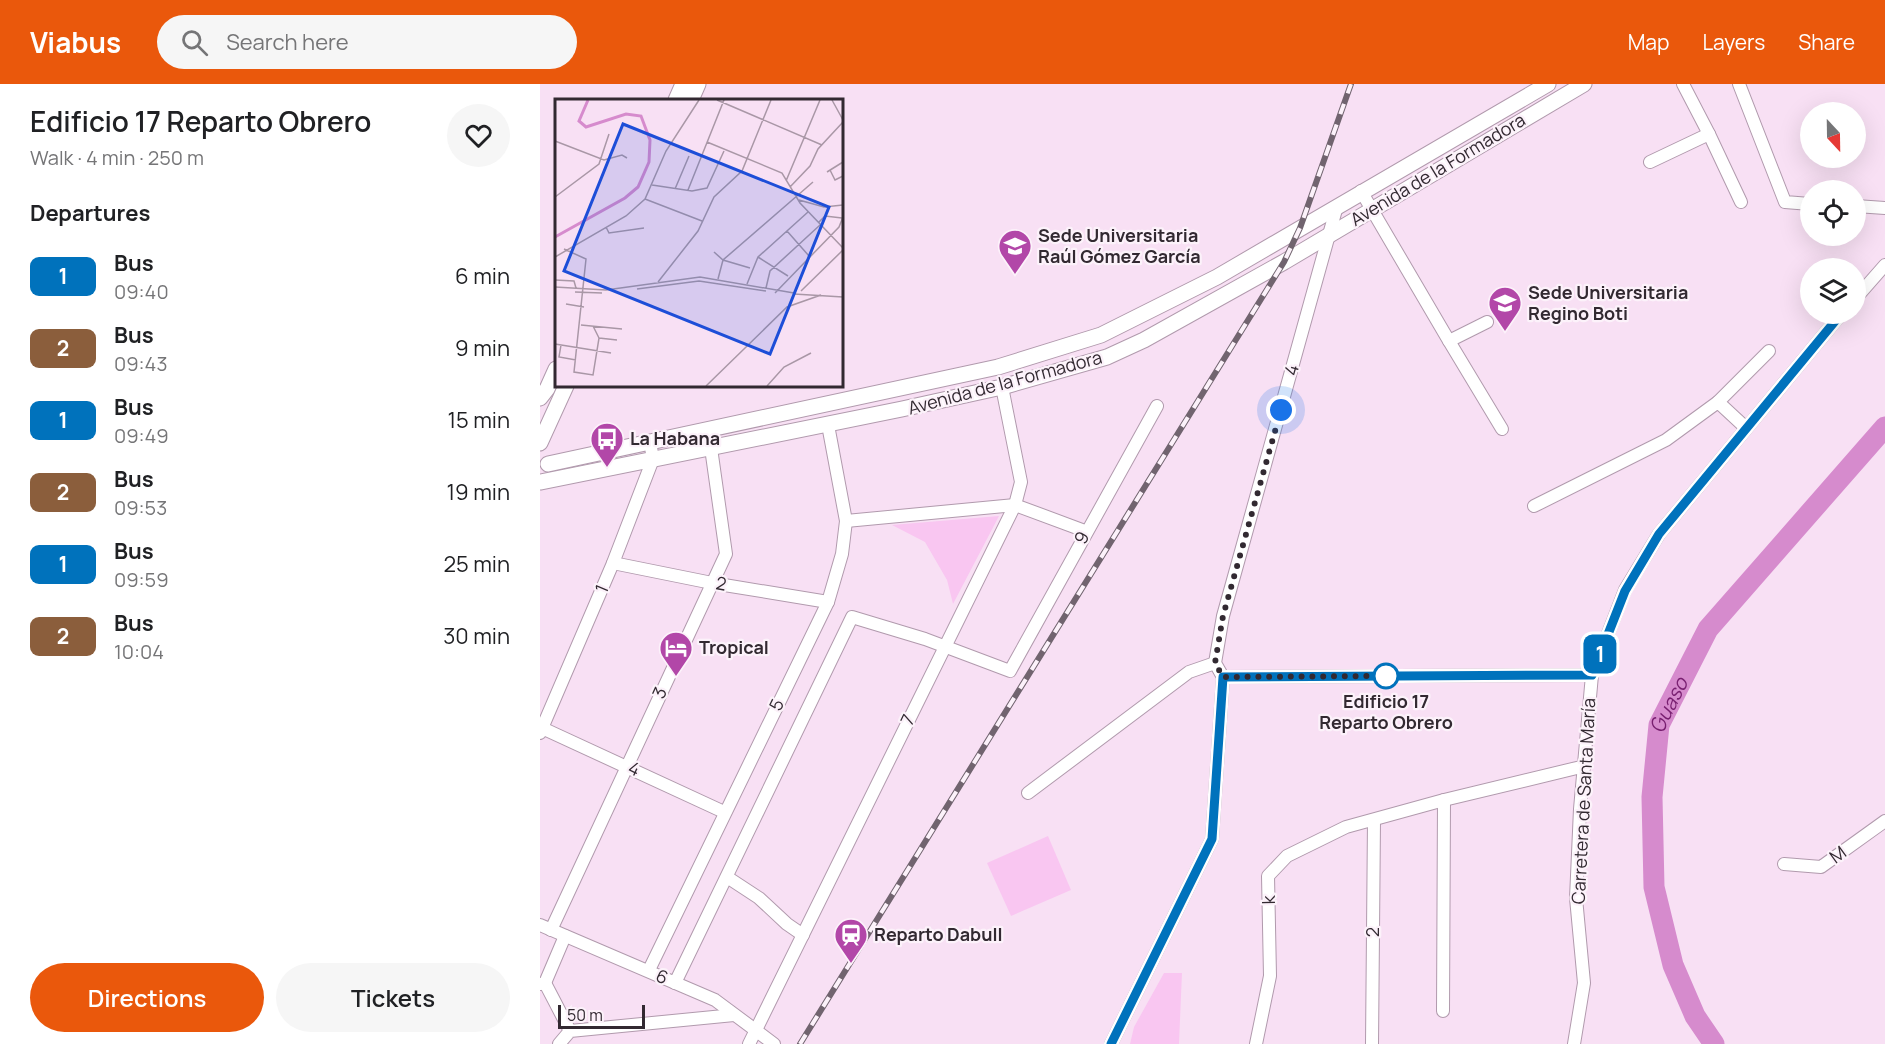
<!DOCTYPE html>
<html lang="en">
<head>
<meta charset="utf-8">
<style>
	body { margin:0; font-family:Manrope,sans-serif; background:#f6f6f6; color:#202124; height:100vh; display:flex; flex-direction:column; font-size:22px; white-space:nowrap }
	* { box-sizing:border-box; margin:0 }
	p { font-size:20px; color:#757577 }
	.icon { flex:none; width:33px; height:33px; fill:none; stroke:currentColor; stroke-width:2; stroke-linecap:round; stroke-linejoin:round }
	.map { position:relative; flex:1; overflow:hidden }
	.side { display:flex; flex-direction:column; background:#fff; width:540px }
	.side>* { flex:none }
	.badge { padding:0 12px; border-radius:9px; font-size:21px; line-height:39px }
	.needle { width:39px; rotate:158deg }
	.tools { position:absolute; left:1260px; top:18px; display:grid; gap:12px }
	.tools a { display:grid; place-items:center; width:66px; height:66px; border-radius:50%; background:#fff; box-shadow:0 6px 24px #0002; font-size:30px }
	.scale { position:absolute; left:18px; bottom:15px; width:87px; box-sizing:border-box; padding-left:6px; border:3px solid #322931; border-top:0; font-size:16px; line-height:21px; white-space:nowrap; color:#322931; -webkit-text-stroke:4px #fcf2fa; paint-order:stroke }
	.you { position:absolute; width:30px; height:30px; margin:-15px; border:4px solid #fff; border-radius:50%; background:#1a73e8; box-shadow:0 0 0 9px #1a73e833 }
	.map>.badge { position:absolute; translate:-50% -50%; box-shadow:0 0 0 3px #fff }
	h2 { padding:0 30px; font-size:22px; line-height:54px }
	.round { display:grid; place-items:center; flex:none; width:63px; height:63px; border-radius:32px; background:#f6f6f6 }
	.headline { display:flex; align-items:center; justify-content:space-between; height:102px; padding:0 30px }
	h1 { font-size:28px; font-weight:600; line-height:45px }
	.action { display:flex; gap:12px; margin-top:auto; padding:12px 30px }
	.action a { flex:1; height:69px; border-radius:36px; background:#ea580c; color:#fff; font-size:24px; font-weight:600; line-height:69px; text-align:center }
	.action a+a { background:#f6f6f6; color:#202124 }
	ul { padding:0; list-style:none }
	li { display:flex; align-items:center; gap:18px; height:72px; padding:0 30px }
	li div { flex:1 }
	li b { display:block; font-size:22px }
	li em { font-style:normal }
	li .badge { min-width:66px; font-weight:700; text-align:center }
	header { display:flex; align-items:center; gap:36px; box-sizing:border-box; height:84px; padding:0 30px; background:#ea580c; color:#fff }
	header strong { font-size:28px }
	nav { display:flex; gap:33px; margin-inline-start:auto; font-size:21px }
	.search { width:420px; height:54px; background:#f6f6f6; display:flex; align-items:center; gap:15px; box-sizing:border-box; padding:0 21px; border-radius:33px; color:#757577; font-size:22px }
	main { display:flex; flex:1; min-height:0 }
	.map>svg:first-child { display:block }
</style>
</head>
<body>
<header>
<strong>Viabus</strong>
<div class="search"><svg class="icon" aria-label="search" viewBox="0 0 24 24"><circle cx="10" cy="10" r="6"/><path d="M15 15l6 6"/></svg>Search here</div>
<nav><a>Map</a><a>Layers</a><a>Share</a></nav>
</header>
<main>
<section class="side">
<div class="headline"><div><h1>Edificio 17 Reparto Obrero</h1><p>Walk · 4 min · 250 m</p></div><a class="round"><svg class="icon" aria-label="heart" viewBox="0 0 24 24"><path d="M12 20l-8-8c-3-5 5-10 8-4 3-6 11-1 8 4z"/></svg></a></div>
<h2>Departures</h2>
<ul>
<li><span class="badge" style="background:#0072bc;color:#fff">1</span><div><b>Bus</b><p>09:40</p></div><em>6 min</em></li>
<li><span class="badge" style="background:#8b5e3c;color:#fff">2</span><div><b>Bus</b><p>09:43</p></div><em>9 min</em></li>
<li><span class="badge" style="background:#0072bc;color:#fff">1</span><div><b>Bus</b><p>09:49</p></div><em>15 min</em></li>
<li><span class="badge" style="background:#8b5e3c;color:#fff">2</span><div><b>Bus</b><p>09:53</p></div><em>19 min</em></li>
<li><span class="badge" style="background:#0072bc;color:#fff">1</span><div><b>Bus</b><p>09:59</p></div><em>25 min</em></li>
<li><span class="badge" style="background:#8b5e3c;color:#fff">2</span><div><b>Bus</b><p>10:04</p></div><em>30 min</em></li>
</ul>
<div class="action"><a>Directions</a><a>Tickets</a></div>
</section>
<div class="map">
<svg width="1345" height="960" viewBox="0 0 1345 960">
	<rect width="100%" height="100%" fill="#f8e0f4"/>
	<g fill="#f9c6f1">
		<polygon points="459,432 413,520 407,496 385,458 352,441"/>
		<polygon points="508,752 531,806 471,832 447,779"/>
		<polygon points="624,889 642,889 639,960 590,960 594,943"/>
	</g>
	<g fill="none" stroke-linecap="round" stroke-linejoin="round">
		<path stroke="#d68bcd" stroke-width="21" id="s1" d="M1174,960L1155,932L1133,881L1114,803L1112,713L1119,641L1168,545L1345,343"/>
		<defs>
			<g id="minor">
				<polyline points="1199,0 1245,118 1270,120"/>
				<polyline points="1169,50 1201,118"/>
				<polyline points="1110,78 1169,50 1143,0"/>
				<polyline points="821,107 909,257 947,238"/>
				<polyline points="1316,122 1345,124"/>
				<polyline points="1316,214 1345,181"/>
				<polyline points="909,257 962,345"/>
				<polyline points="1178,318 1229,267"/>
				<polyline points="994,422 1126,356 1178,318 1206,344"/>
				<polyline points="306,437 475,421 545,447"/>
				<polyline points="73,479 172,499 288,518"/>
				<polyline points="683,593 1052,591"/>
				<polyline points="2,644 184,728"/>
				<polyline points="0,649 73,479 113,375 110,358"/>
				<polyline points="488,709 649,588 675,579"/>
				<polyline points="1244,780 1281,783 1345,737"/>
				<polyline points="187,793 219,814 247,840 263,851"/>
				<polyline points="0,841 175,916 234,960"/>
				<polyline points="11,846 186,470 171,364"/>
				<polyline points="109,886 288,518 302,470 306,437 288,341"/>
				<polyline points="5,899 30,947"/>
				<polyline points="135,899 312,533 385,555 470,587 617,322"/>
				<polyline points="0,900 5,899 25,852"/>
				<polyline points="903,927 904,716"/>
				<polyline points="19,960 30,947 194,931"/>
				<polyline points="209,960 475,421 481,398 462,303"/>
				<polyline points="571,960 672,755 683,593 675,579 683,532 797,122"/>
				<polyline points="716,960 730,892 728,792 747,772 806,743 904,716 1045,682"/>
				<polyline points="832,960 834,736"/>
				<polyline points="1034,960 1044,899 1036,814 1040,725 1052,591 1085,506 1119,450 1301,230"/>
			</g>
			<g id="major">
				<polyline points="136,16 143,0"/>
				<polyline points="151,16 158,0"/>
				<polyline points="0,314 7,305 16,285"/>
				<polyline points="0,359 26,302"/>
				<polyline points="8,380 458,283 561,251 677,193 1008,0"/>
				<polyline points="1,398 362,325 462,303 567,273 604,256 744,178 1044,0"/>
			</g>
		</defs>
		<use href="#minor" stroke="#b19aad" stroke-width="14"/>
		<use href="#major" stroke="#b19aad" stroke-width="17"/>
		<use href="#minor" stroke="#fff" stroke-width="12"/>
		<use href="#major" stroke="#fff" stroke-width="15"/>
		<defs>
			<polyline id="rail" points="260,960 744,178 760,144 811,0"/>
		</defs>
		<use href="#rail" stroke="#71646f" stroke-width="6"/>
		<use href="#rail" stroke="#fcf2fa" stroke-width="4" stroke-dasharray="11" stroke-linecap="butt"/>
	</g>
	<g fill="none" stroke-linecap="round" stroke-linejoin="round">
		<defs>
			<polyline id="line" points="571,960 672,755 683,593 1052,591 1085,507 1119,450 1301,230"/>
		</defs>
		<use href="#line" stroke="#fff" stroke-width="14"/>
		<use href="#line" stroke="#0072bc" stroke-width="9"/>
		<polyline stroke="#322931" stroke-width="6" stroke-dasharray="0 10.8" points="741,326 683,532 675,579 683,593 846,592"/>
	</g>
	<defs>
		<symbol id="university-pin" viewBox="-11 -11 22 30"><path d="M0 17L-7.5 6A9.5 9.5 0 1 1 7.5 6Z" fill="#b247a8" stroke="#fcf2fa"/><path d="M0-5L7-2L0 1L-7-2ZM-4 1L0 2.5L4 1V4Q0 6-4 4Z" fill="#fff"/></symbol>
		<symbol id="bus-pin" viewBox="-11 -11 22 30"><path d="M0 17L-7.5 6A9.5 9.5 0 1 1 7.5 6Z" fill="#b247a8" stroke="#fcf2fa"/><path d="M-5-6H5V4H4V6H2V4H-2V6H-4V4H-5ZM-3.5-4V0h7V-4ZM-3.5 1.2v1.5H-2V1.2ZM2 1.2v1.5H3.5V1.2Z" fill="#fff"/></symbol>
		<symbol id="hotel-pin" viewBox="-11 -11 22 30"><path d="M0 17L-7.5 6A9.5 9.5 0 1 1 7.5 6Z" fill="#b247a8" stroke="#fcf2fa"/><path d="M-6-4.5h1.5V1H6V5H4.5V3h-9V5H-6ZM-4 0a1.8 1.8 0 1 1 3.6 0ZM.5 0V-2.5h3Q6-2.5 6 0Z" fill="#fff"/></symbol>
		<symbol id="station-pin" viewBox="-11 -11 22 30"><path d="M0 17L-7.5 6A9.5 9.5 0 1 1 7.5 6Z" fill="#b247a8" stroke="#fcf2fa"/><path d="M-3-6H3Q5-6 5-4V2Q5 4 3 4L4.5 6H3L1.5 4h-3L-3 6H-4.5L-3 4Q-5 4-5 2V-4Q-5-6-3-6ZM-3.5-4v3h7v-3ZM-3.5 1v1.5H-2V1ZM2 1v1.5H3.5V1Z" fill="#fff"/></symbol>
	</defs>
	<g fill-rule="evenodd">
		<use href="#university-pin" x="456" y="143" width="38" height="52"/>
		<use href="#university-pin" x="946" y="200" width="38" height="52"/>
		<use href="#bus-pin" x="48" y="336" width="38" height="52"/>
		<use href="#hotel-pin" x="117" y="545" width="38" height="52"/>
		<use href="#station-pin" x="292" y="832" width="38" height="52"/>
	</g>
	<circle fill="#fff" stroke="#0072bc" stroke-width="3" cx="846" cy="592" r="12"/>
	<g text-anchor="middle" stroke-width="4.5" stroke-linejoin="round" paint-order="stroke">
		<g font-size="18" fill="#322931" stroke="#fcf2fa">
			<text transform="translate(898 86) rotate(-31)" y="6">Avenida de la Formadora</text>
			<text transform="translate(752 286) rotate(-74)" y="6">4</text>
			<text transform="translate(465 299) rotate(-15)" y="6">Avenida de la Formadora</text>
			<text transform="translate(542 454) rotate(-61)" y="6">9</text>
			<text transform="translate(181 500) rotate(10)" y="6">2</text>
			<text transform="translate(62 505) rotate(-67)" y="6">1</text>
			<text transform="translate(120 609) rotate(-65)" y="6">3</text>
			<text transform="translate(237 621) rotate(-64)" y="6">5</text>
			<text transform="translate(368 636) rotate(-64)" y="6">7</text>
			<text transform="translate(94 685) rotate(25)" y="6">4</text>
			<text transform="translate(1044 717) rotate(-87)" y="6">Carretera de Santa María</text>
			<text transform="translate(1298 771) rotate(-36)" y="6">M</text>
			<text transform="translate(729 816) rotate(-91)" y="6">k</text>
			<text transform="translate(833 848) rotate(-90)" y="6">2</text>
			<text transform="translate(122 893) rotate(26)" y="6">6</text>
		</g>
		<g font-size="18" font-weight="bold" fill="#322931" stroke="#fcf2fa" text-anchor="start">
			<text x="498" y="158">Sede Universitaria<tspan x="498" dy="21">Raúl Gómez García</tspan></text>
			<text x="988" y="215">Sede Universitaria<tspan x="988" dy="21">Regino Boti</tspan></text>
			<text x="90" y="361">La Habana</text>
			<text x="159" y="570">Tropical</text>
			<text x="334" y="857">Reparto Dabull</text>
		</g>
		<g font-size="18" font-weight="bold" fill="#322931" stroke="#fcf2fa">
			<text x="846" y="624">Edificio 17<tspan x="846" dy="21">Reparto Obrero</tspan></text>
		</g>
		<g font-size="20" font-style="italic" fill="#781f70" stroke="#fcf2fa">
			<text dy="7" stroke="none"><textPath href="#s1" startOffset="354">Guaso</textPath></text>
		</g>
	</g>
	<g transform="translate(15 15)">
		<rect width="288" height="288" fill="#f8e0f4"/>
		<path fill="none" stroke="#d68bcd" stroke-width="3" d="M0,138L70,99L83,88L94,63L95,41L86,17L71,15L31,28L24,22L33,1"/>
		<path fill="none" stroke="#a997a6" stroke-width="1.5" d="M162,1L267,46M277,1L288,21M0,42L49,61L67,56L72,59M152,43L227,74L245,104L288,149M275,71L280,81L288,77M272,73L288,63M231,82L265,1M97,86L137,92L152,89L169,52M235,88L255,67L263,50L288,23M120,90L134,57M133,91L169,1M0,98L44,65L54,35M90,100L147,122M244,101L269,108L288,106M264,123L270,117L287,119M51,128L54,134L89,129M232,132L254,157M9,150L31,160L19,273L38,276L44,239L38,227M159,153L168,161L195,169M0,158L71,117L90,100L111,52L144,1M203,158L233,177M163,180L168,161L258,83M0,181L19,182L21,189M103,183L143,132L159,98L187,72L216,1M192,185L203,158L253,113M0,188L51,191L145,178L239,194M211,189L215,172L265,126M82,190L144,182L211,192M246,192L288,151M20,193L47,194M220,194L284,128L288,118M239,195L288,198M11,205L29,208M26,226L67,230M44,239L62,241M0,245L56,254M6,246L4,258L21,261M151,287L232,208L266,196M212,287L229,268L256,254"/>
		<path fill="#1d4ed8" fill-opacity="0.15" stroke="#1d4ed8" stroke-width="3" d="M68,25L274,108L215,255L9,172Z"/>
		<rect width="288" height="288" fill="none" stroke="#322931" stroke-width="3"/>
	</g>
</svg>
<div class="tools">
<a><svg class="needle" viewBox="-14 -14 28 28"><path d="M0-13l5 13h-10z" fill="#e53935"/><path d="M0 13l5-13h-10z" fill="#757577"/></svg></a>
<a><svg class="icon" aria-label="locate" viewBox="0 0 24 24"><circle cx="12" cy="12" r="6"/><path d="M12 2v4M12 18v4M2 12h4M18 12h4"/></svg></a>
<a><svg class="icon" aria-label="layers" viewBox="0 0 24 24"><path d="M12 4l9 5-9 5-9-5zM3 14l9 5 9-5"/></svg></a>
</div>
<div class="scale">50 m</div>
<div class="you" style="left:741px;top:326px"></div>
<b class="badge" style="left:1060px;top:570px;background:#0072bc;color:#fff">1</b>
</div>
</main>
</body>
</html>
